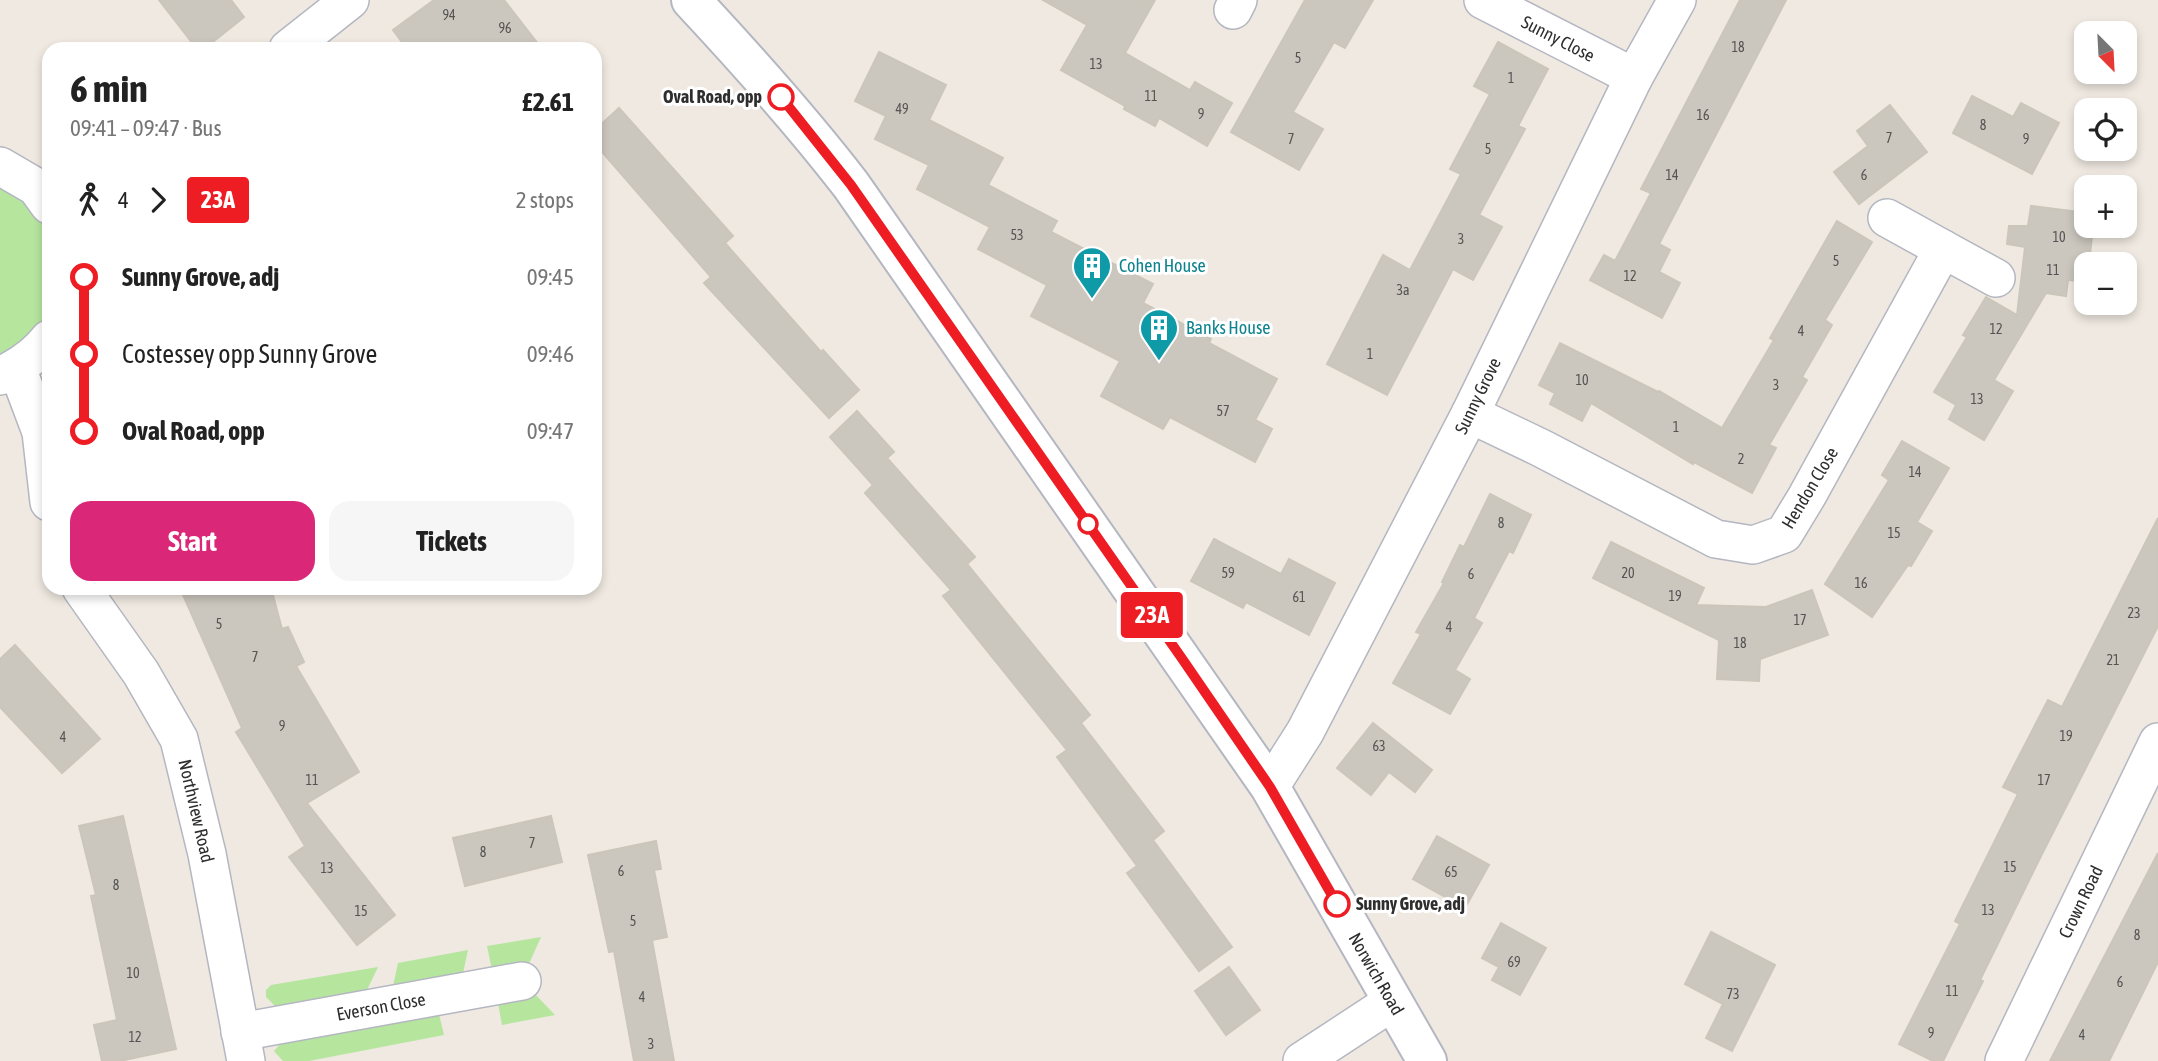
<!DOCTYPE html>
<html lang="en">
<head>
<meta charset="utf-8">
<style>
	body { margin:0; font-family:"Asap Condensed",sans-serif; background:#f6f6f6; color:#222; height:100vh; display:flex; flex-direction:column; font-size:26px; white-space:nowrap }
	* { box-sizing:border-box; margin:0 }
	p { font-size:23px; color:#767676 }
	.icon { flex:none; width:38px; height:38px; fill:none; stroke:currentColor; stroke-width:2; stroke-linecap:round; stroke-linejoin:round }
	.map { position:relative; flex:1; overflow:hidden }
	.details { position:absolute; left:42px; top:42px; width:560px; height:553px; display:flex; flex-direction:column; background:#fff; border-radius:21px; box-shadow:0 4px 10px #0003 }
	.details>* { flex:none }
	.badge { padding:0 14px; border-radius:5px; font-size:24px; line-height:46px }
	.needle { width:46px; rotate:156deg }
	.controls { position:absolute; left:2074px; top:21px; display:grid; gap:14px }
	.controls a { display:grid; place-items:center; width:63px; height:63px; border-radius:14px; background:#fff; box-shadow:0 4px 10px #0003; font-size:35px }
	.map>.badge { position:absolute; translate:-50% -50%; box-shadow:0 0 0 4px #fff }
	.legs { display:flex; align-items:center; gap:10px; height:77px; padding:0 28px; font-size:23px }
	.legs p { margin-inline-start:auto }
	.overview { display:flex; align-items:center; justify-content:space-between; height:119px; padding:0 28px }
	h1 { font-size:38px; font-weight:700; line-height:52px }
	.action { display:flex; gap:14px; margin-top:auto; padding:14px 28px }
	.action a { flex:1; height:80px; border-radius:21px; background:#db2777; color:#fff; font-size:28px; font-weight:700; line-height:80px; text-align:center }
	.action a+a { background:#f6f6f6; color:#222 }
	ul { padding:0 28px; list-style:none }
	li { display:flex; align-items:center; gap:24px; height:77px; font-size:26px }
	li i { display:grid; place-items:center; width:10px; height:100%; margin:0 9px; background:currentColor }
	li i::after { content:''; width:18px; height:18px; margin:-9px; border:5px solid; border-radius:50%; background:#fff }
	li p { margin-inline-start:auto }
	li:first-child i { background:linear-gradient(#0000 50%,currentColor 0) }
	li:last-child i { background:linear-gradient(currentColor 50%,#0000 0) }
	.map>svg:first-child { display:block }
</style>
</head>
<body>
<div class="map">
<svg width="2158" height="1061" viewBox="0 0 2158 1061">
	<rect width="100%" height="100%" fill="#efe9e1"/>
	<g fill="#b6e59e">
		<polygon points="0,186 13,192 36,211 49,235 49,306 41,323 21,346 0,358"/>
		<polygon points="541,937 528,966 493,975 487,946"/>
		<polygon points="468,950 462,978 392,991 398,963"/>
		<polygon points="378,967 364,996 294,1009 275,1006 266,997 266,990 271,985"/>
		<polygon points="532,991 555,1015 502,1025 497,998"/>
		<polygon points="438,1010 444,1035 309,1061 283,1061 274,1051 283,1041"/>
	</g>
	<g fill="#cbc7bf" stroke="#cbc5ba" stroke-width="2">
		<polygon points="159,0 231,0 244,17 204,49 197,49"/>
		<polygon points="434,0 504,0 542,49 407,49 393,30"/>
		<polygon points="1043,0 1155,0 1125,53 1190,90 1195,82 1232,103 1207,146 1159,118 1155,126 1124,109 1125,106 1061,70 1087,25"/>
		<polygon points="1305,0 1373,0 1345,48 1334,42 1293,112 1323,129 1299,170 1231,132"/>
		<polygon points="1740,0 1786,0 1659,244 1670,250 1659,272 1680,283 1662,318 1590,280 1604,255 1615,261 1651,193 1641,189"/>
		<polygon points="1498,42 1548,69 1518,126 1525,129 1479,215 1502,227 1473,280 1453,269 1387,395 1327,364 1383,255 1410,270 1461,174 1450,169 1490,94 1474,86"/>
		<polygon points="879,52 946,85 929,120 1003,158 988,185 1057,221 1051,232 1153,284 1143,303 1211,339 1209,343 1277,379 1255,420 1272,429 1255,462 1170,417 1163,429 1101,396 1120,361 1031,316 1047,285 978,249 990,227 917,189 929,165 875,139 886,116 855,101"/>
		<polygon points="1972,96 2013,117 2021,103 2059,123 2032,174 1953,133"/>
		<polygon points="1890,105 1927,152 1859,204 1834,172 1868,146 1857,131"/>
		<polygon points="619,108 733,236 725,243 821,352 823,350 859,390 829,418 704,283 711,277 595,144 595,130"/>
		<polygon points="2031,206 2086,213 2086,226 2093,226 2090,255 2084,254 2081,281 2068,280 2066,296 2046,293 1994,380 2013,391 1984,440 1949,419 1956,405 1934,392 1967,337 1963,335 1986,297 2017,315 2025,247 2007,244 2009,226 2028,226"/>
		<polygon points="1837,221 1872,242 1825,320 1832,325 1802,377 1807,380 1769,445 1776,448 1752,493 1694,462 1693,464 1591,403 1582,421 1550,404 1555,393 1539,385 1560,343 1658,392 1659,391 1722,428 1774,340 1770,338"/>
		<polygon points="857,411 894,452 887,458 975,557 967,564 1090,715 1081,723 1164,831 1153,840 1232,947 1199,971 1127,873 1137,866 1057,757 1067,750 943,596 951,590 865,493 873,485 830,437"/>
		<polygon points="1902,441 1949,468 1917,522 1932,531 1911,566 1908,565 1872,617 1825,584 1889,480 1882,475"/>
		<polygon points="1490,494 1531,515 1513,553 1509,551 1474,618 1482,623 1455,670 1470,679 1450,714 1393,683 1421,634 1416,632 1444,583 1442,582 1460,545 1464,547"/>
		<polygon points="2158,518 2158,626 2041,856 1980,980 1983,981 1943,1061 1933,1061 1899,1044 1960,924 1955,921 2018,794 2003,787 2048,700 2062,707"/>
		<polygon points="1214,539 1281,574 1289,559 1335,583 1309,635 1246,602 1243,608 1191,581"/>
		<polygon points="1611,542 1704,588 1696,605 1766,607 1812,590 1828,635 1760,659 1759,681 1717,679 1719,640 1593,578"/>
		<polygon points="180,588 271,588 282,629 288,627 304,662 296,666 359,772 307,803 395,915 357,945 289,857 305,846 236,732 242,728"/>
		<polygon points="15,645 100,739 62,773 0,707 0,659"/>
		<polygon points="1373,723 1432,770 1415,792 1389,772 1371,795 1337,768"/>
		<polygon points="123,816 176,1049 120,1061 102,1061 94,1025 117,1020 91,896 96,895 79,826"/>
		<polygon points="551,816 562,862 465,886 453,838"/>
		<polygon points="1437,836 1489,865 1465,908 1413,879"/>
		<polygon points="656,841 661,869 654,870 667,937 652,940 674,1061 634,1061 614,951 609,952 588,855"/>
		<polygon points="2158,853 2158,962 2109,1061 2050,1061"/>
		<polygon points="1501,923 1546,948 1520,995 1492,980 1499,967 1482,958"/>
		<polygon points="1711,932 1775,965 1732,1051 1706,1038 1723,1004 1685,984"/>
		<polygon points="1229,967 1260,1010 1226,1035 1195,991"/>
	</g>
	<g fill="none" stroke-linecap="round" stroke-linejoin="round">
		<defs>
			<g id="minor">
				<polyline points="1483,0 1634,77"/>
				<polyline points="1233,10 1238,0"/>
				<polyline points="288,49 350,0"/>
				<polyline points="0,166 36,187 49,205"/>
				<polyline points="1943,249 1996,278"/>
				<polyline points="17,368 41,432 49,502"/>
				<path d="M0,376C19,367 36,356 49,339"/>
				<polyline points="1470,414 1541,448 1716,539 1753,545 1784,534 1807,496 1943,249 1887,218"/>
				<polyline points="81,588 141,673 179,739 207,854 246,1061"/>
				<polyline points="1270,787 1305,732 1470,414 1634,77 1677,0"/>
				<polyline points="240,1032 522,981"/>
				<polyline points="1302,1061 1392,1002"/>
				<polyline points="2004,1061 2158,742"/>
			</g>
			<path id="tertiary" d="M691,0C747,60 801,120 851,185L1270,787L1427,1061"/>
		</defs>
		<use href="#minor" stroke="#b4b7c1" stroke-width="40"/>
		<use href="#tertiary" stroke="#b4b7c1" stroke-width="42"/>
		<use href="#minor" stroke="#fff" stroke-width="37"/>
		<use href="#tertiary" stroke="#fff" stroke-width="38"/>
	</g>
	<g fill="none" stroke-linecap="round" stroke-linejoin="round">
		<defs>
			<polyline id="line-1" points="781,97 851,185 1183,660 1270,787 1337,904"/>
		</defs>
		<use href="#line-1" stroke="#fff" stroke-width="16"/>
		<use href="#line-1" stroke="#ee1d23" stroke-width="10"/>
	</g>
	<defs>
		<symbol id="building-pin" viewBox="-11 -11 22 30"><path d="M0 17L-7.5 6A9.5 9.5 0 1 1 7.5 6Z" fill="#0f9aa8" stroke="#fff"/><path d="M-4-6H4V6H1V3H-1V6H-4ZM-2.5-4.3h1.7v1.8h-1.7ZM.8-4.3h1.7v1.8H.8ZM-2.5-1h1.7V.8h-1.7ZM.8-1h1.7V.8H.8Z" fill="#fff"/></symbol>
	</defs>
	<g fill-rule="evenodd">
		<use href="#building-pin" x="1070" y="244" width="44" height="60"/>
		<use href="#building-pin" x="1137" y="306" width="44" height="60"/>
	</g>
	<g fill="#fff" stroke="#ee1d23" stroke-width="3.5">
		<circle cx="781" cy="97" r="12"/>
		<circle cx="1088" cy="524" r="9"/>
		<circle cx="1337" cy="904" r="12"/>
	</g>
	<g text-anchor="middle" stroke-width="6" stroke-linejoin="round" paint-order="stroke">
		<g font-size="14" fill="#555452">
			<text x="449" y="20">94</text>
			<text x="505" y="33">96</text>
			<text x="1738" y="52">18</text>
			<text x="1298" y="63">5</text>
			<text x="1096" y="69">13</text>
			<text x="1511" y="83">1</text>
			<text x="1151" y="101">11</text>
			<text x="902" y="114">49</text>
			<text x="1201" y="119">9</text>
			<text x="1703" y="120">16</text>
			<text x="1983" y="130">8</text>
			<text x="1889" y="143">7</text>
			<text x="1291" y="144">7</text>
			<text x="2026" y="144">9</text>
			<text x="1488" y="154">5</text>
			<text x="1672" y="180">14</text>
			<text x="1864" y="180">6</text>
			<text x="1017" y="240">53</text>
			<text x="2059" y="242">10</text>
			<text x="1461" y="244">3</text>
			<text x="1836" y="266">5</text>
			<text x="2053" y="275">11</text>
			<text x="1630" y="281">12</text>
			<text x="1403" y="295">3a</text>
			<text x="1996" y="334">12</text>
			<text x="1801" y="336">4</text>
			<text x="1370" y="359">1</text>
			<text x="1582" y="385">10</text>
			<text x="1776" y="390">3</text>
			<text x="1977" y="404">13</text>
			<text x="1223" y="416">57</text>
			<text x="1676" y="432">1</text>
			<text x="1741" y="464">2</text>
			<text x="1915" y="477">14</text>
			<text x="1501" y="528">8</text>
			<text x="1894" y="538">15</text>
			<text x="1228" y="578">59</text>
			<text x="1628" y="578">20</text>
			<text x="1471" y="579">6</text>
			<text x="1861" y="588">16</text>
			<text x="1675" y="601">19</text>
			<text x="1299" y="602">61</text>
			<text x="2134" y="618">23</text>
			<text x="1800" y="625">17</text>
			<text x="219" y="629">5</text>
			<text x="1449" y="632">4</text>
			<text x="1740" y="648">18</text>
			<text x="255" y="662">7</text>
			<text x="2113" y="665">21</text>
			<text x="282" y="731">9</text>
			<text x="2066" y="741">19</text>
			<text x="63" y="742">4</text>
			<text x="1379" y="751">63</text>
			<text x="312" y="785">11</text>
			<text x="2044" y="785">17</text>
			<text x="532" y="848">7</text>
			<text x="483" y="857">8</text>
			<text x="2010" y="872">15</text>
			<text x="327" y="873">13</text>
			<text x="621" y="876">6</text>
			<text x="1451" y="877">65</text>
			<text x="116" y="890">8</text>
			<text x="1988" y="915">13</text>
			<text x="361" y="916">15</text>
			<text x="633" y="926">5</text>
			<text x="2137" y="940">8</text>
			<text x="1514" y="967">69</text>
			<text x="133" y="978">10</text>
			<text x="2120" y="987">6</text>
			<text x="1952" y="996">11</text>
			<text x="1733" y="999">73</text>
			<text x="642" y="1002">4</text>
			<text x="1931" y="1038">9</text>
			<text x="2082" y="1040">4</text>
			<text x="135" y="1042">12</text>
			<text x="651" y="1049">3</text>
		</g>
		<g font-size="18" fill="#2e2e2e" stroke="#fff">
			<text transform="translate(1558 39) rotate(27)" y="6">Sunny Close</text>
			<text transform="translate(1478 396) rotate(-64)" y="6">Sunny Grove</text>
			<text transform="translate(1810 488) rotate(-59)" y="6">Hendon Close</text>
			<text transform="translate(196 811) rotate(77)" y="6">Northview Road</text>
			<text transform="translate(2081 902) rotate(-64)" y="6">Crown Road</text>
			<text transform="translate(1376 974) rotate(60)" y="6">Norwich Road</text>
			<text transform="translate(381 1007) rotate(-10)" y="6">Everson Close</text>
		</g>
		<g font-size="18" font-weight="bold" fill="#2e2e2e" stroke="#fff" text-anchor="end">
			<text x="762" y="103">Oval Road, opp</text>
			<text x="1356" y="910" text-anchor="start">Sunny Grove, adj</text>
		</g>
		<g font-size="18" fill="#0d838f" stroke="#fff" text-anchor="start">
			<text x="1119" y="272">Cohen House</text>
			<text x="1186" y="334">Banks House</text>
		</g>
	</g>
</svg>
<div class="controls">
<a><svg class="needle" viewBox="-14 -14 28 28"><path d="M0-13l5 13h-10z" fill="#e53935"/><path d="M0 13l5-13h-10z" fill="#767676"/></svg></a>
<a><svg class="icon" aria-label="locate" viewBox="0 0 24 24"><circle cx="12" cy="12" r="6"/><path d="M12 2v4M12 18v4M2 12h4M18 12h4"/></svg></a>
<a>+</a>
<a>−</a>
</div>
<b class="badge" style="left:1152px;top:615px;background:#ee1d23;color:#fff">23A</b>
<section class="details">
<div class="overview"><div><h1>6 min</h1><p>09:41 – 09:47 · Bus</p></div><b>£2.61</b></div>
<div class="legs"><svg class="icon" aria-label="walk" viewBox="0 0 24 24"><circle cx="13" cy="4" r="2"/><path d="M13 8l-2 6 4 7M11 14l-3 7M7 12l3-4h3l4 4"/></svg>4<svg class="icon" aria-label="forward" viewBox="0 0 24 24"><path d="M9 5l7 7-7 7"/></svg><b class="badge" style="background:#ee1d23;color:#fff">23A</b><p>2 stops</p></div>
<ul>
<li><i style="color:#ee1d23"></i><b>Sunny Grove, adj</b><p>09:45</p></li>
<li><i style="color:#ee1d23"></i><span>Costessey opp Sunny Grove</span><p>09:46</p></li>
<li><i style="color:#ee1d23"></i><b>Oval Road, opp</b><p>09:47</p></li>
</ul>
<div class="action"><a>Start</a><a>Tickets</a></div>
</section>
</div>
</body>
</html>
